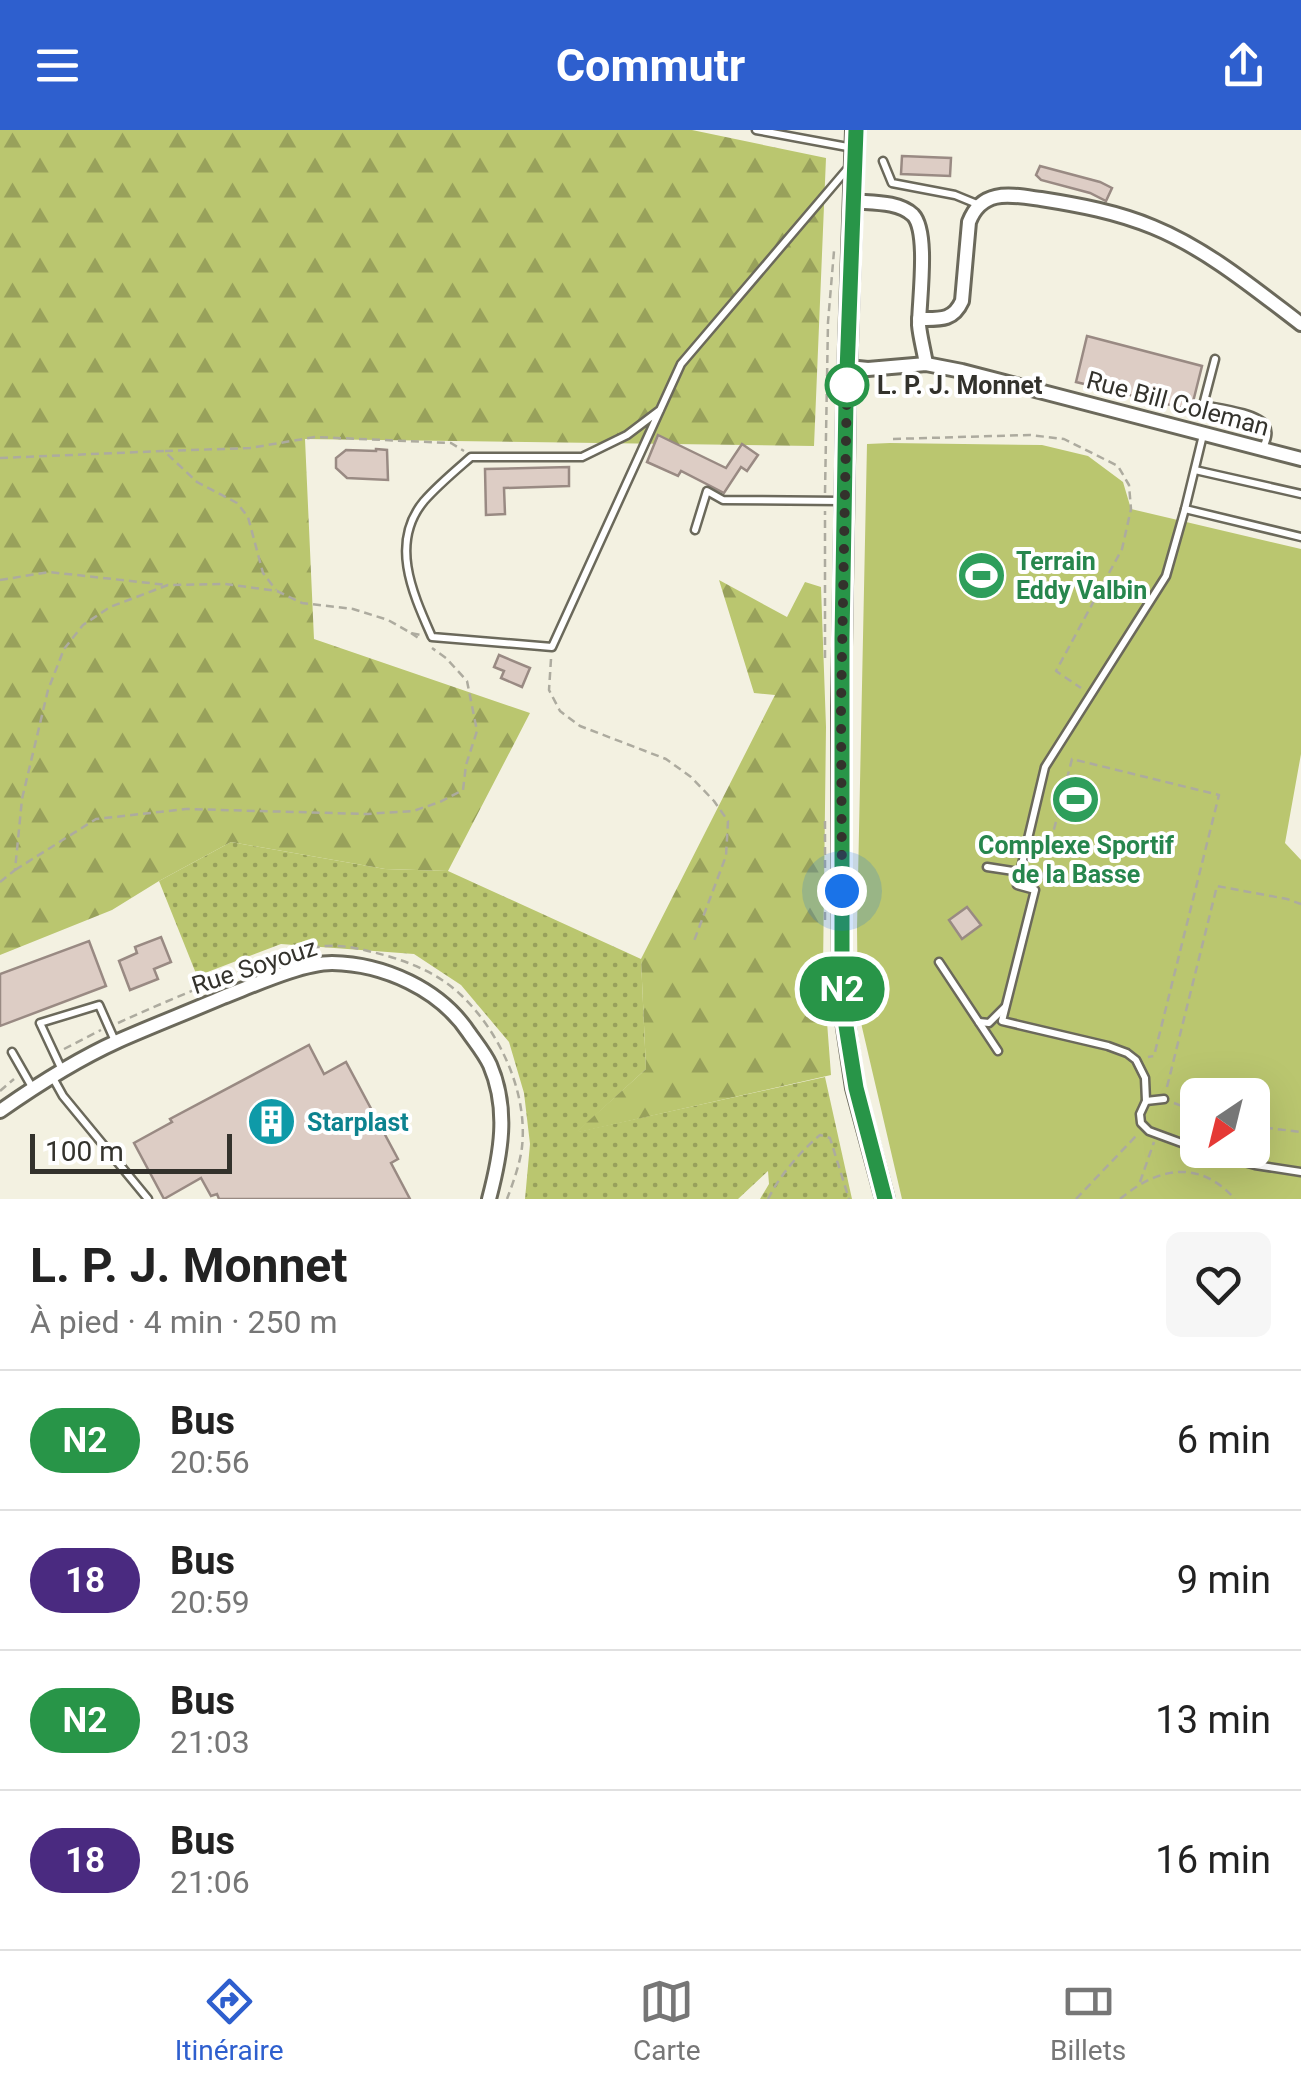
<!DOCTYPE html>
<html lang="fr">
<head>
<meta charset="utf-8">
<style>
	body { margin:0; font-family:Roboto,sans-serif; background:#f6f6f6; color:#222; height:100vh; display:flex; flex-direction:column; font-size:38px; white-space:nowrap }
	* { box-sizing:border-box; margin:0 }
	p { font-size:32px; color:#767676 }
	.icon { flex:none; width:55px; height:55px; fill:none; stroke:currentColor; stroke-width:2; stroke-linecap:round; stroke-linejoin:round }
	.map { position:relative; height:1069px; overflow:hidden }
	.panel { display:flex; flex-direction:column; background:#fff; flex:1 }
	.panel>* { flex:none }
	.badge { padding:0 20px; border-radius:32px; font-size:35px; line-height:65px }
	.needle { width:65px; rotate:215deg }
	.tools { position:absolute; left:1180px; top:948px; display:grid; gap:20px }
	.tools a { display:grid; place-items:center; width:90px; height:90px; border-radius:15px; background:#fff; box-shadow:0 10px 40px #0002; font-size:50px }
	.scale { position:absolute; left:30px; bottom:25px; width:202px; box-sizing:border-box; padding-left:10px; border:5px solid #33322c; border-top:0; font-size:28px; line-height:35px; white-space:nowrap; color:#33322c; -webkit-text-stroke:8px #fff; paint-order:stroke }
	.you { position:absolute; width:50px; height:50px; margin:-25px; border:8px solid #fff; border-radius:50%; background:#1a73e8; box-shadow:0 0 0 15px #1a73e833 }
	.map>.badge { position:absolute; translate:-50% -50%; box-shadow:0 0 0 5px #fff }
	.round { display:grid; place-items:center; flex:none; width:105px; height:105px; border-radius:15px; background:#f6f6f6 }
	.headline { display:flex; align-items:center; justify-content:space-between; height:170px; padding:0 30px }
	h1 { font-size:48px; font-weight:700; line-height:75px }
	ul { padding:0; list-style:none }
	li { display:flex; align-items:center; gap:30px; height:140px; padding:0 30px; border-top:2px solid #e0e0e0 }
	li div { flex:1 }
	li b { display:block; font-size:38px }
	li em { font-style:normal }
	li .badge { min-width:110px; font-weight:700; text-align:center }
	header { display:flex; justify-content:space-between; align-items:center; height:130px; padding:0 30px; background:#2e5fce; color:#fff; font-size:45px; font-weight:700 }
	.tabs { display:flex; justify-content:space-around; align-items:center; height:140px; border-top:2px solid #e0e0e0; background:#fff; font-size:28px; color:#767676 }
	.tabs a { display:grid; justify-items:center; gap:5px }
	.tabs .on { color:#2e5fce }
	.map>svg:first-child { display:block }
</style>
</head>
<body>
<header><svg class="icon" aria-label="menu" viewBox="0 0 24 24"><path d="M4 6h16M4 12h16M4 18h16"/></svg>Commutr<svg class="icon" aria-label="share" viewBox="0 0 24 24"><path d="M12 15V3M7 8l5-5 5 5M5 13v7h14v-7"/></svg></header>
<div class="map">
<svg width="1301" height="1069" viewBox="0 0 1301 1069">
	<defs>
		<pattern id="grass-dots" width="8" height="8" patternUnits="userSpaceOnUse" patternTransform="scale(2.5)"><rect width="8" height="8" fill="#bac66f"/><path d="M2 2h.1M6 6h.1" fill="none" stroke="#98a15b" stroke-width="1.8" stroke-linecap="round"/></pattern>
		<pattern id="forest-firs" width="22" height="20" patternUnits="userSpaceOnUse" patternTransform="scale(2.5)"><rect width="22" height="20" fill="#bac66f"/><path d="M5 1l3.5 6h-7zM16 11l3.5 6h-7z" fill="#98a15b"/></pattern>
	</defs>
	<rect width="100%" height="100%" fill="#f3f1e1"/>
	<polygon fill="url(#grass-dots)" points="231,712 385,739 448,741 641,829 646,939 577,1002 825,947 852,1069 760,1069 769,1054 768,1041 738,1069 525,1069 530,1014 524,963 509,912 461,855 414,824 281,814 197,846 159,751"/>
	<g fill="url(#forest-firs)">
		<polygon points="0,0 692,0 826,28 814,316 305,309 314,509 530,583 448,741 385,739 231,712 159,751 112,780 0,825"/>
		<polygon points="719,450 787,487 805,452 821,457 826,597 823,839 831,945 575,1003 646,939 641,829 775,565 754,563"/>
	</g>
	<path fill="#bac66f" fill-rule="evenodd" d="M890,313L1042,315L1088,326L1123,352L1131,379L1301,419V624L1285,713L1301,730V1069H902L858,880L857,798L867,314ZM1198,965H1252V1020H1198Z"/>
	<g fill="#ddcdc5" stroke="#998a83" stroke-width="2.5">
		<polygon points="902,26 951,28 950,46 901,44"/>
		<polygon points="1040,36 1100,52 1112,58 1106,71 1090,63 1041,50 1036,45"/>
		<polygon points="1087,206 1202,236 1191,280 1076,252"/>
		<polygon points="658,305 726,338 742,314 758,325 747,341 741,337 724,363 681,341 678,346 647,332"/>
		<polygon points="376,319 387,320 388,350 347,348 336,338 336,328 346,320 376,321"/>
		<polygon points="569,337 569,356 504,358 505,384 486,385 485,339"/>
		<polygon points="499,525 530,538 522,557 501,548 504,541 494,537"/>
		<polygon points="967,777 981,795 962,809 949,790"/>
		<polygon points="161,807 171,832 154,839 158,849 130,860 119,831 137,823 135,817"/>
		<polygon points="89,811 106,856 0,896 0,844"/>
		<polygon points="309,915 324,944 346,932 398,1029 391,1033 410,1069 219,1069 217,1064 211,1066 201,1048 164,1069 134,1013 172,992 170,989"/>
	</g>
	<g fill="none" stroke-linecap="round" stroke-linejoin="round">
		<defs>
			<g id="service">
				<polyline points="756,0 853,18"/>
				<polyline points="883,31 892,53 955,65 977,74"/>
				<path d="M1215,229L1203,275C1217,278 1258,283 1265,295C1270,302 1266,311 1263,318"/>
				<path d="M660,280L627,305L582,327H471C455,341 438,355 424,371C389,413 413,464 432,507L552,517L681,234L849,37"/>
				<polyline points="1203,305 1185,379 1301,407"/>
				<polyline points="1195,340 1301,364"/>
				<polyline points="1185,379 1166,446 1045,637 1017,755 1035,760 1002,891 1108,916 1127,923 1136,930 1145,948 1146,971 1140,984 1141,993 1149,1001 1198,1019"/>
				<polyline points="695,400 707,361 723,370 842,371"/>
				<polyline points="987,737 1020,742"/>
				<polyline points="939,832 998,921"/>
				<polyline points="979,892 989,893 1005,877"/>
				<polyline points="12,922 32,957"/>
				<polyline points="62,940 40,893 99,875 115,911"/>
				<polyline points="53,948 63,966 148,1069"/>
				<polyline points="1146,971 1164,969"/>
				<polyline points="1201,1020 1255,1035 1301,1042"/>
			</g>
			<g id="minor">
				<path d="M852,71C871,73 898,71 913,85C929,102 919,171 919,195C920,207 924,221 926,234"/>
				<path d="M919,189C940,189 953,191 962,171L969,92C982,58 1011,65 1041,69C1079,75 1117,82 1153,97C1207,119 1255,159 1301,194"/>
				<polyline points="848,237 868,239 926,234 962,241 1301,329"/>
				<path d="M0,981C37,955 76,930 118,911C152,896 188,882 223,867C252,856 302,833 332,833C384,834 440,859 469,903C476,913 485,924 490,935C509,979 501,1024 489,1069"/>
			</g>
			<polyline id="secondary" points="855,0 846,276 841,577 842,871 855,958 885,1069"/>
		</defs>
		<use href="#service" stroke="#6b695b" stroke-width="11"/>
		<use href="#minor" stroke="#6b695b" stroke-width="18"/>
		<use href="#secondary" stroke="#6b695b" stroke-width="22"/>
		<g stroke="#adab9f" stroke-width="2.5" stroke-dasharray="8 5" stroke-linecap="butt">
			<polyline points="893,309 1030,305 1064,309 1118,336 1129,355 1131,379 1122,419 1056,541 1081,558"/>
			<polyline points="165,321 250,318 315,307 451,313 464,321"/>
			<polyline points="0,328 164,321 197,352 237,373 248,387 263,443 276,460"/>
			<polyline points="825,363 828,192 834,121"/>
			<polyline points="0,450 49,442 167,455"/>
			<polyline points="411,503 421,510"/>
			<polyline points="825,528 825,381"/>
			<polyline points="551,529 549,560 560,581 580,596 666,629 691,647 714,671 728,691 726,726 694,811"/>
			<polyline points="825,691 825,793"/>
			<polyline points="15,740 96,689 186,679 367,684 413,681 440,672 463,660 466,635 477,601 467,551 446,528 432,518"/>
			<polyline points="1041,750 1072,629 1219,665 1154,926 1148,927"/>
			<polyline points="0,752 15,740 22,669 48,560 64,519 83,495 110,477 168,455 225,454 277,461 302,473 353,479 388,490 411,503 421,505"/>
			<path d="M118,893C162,873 207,854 253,837C277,828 301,818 326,816C342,815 357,818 372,822C403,829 437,842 461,865C500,902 528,963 522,1017C520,1034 513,1053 507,1069"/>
			<polyline points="64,919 101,900"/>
			<polyline points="1167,957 1217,756 1287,769 1301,774"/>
			<polyline points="0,961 14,949"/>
			<polyline points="1174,973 1198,982"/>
			<polyline points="1252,996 1301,1002"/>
			<polyline points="1140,1052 1154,1012"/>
			<path d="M768,1069C780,1045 800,1022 820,1005L830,1008L849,1069"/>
			<polyline points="1076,1069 1136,1006"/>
			<path d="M1120,1069C1158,1037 1199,1029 1235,1069"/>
		</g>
		<use href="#service" stroke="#fff" stroke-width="6"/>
		<use href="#minor" stroke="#fff" stroke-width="12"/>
		<use href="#secondary" stroke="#fff" stroke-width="18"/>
	</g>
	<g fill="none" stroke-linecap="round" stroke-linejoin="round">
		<defs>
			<polyline id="line" points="856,0 846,269 842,509 842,871 856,958 885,1069"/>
		</defs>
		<use href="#line" stroke="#fff" stroke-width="22"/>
		<use href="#line" stroke="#289548" stroke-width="15"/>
		<polyline stroke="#33322c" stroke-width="10" stroke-dasharray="0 18" points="842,761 841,578 847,255"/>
	</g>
	<defs>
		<symbol id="stadium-disc" viewBox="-11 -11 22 22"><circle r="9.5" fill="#2e9e5b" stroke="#fff"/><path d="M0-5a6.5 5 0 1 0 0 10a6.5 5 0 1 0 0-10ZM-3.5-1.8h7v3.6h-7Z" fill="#fff"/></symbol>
		<symbol id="building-disc" viewBox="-11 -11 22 22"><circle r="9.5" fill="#0f9aa8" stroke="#fff"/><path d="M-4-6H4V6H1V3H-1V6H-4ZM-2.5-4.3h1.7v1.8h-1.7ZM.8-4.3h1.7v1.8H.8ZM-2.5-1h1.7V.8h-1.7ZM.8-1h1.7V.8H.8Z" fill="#fff"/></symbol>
	</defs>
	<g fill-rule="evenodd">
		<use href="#stadium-disc" x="954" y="418" width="55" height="55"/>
		<use href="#stadium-disc" x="1048" y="642" width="55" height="55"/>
		<use href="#building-disc" x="244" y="964" width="55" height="55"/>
	</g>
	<circle fill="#fff" stroke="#289548" stroke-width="5" cx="847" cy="255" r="20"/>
	<g text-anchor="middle" stroke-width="8" stroke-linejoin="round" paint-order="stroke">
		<g font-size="25" font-weight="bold" fill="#33322c" stroke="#fff" text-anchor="start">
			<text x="877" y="264">L. P. J. Monnet</text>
		</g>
		<g font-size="25" fill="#33322c" stroke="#fff">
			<text transform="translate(1178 273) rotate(15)" y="9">Rue Bill Coleman</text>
			<text transform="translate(254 836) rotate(-18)" y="9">Rue Soyouz</text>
		</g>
		<g font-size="25" font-weight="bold" fill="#27864d" stroke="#fff" text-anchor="start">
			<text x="1016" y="440">Terrain<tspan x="1016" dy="29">Eddy Valbin</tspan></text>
			<text x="1076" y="724" text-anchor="middle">Complexe Sportif<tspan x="1076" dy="29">de la Basse</tspan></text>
		</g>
		<g font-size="25" font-weight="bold" fill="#0d838f" stroke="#fff" text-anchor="start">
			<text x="307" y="1001">Starplast</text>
		</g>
	</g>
</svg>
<div class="tools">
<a><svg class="needle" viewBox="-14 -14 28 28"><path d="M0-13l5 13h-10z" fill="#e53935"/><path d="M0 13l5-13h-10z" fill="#767676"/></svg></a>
</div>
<div class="scale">100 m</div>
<div class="you" style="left:842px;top:761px"></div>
<b class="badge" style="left:842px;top:859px;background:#289548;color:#fff">N2</b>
</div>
<section class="panel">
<div class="headline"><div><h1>L. P. J. Monnet</h1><p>À pied · 4 min · 250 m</p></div><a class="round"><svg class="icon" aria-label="heart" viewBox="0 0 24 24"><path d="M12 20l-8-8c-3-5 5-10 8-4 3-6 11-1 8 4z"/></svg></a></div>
<ul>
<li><span class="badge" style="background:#289548;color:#fff">N2</span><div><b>Bus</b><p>20:56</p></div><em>6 min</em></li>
<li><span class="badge" style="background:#4a2a80;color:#fff">18</span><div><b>Bus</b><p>20:59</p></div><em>9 min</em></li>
<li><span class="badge" style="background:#289548;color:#fff">N2</span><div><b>Bus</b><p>21:03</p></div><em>13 min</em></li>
<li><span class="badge" style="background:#4a2a80;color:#fff">18</span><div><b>Bus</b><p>21:06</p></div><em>16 min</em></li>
</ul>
</section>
<nav class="tabs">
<a class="on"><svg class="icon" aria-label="directions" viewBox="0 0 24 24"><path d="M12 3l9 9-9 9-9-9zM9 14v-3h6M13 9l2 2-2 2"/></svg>Itinéraire</a>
<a><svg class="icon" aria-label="map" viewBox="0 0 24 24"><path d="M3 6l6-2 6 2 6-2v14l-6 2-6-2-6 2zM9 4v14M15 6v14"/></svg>Carte</a>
<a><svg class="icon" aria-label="tickets" viewBox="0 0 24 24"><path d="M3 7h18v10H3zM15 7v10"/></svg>Billets</a>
</nav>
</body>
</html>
